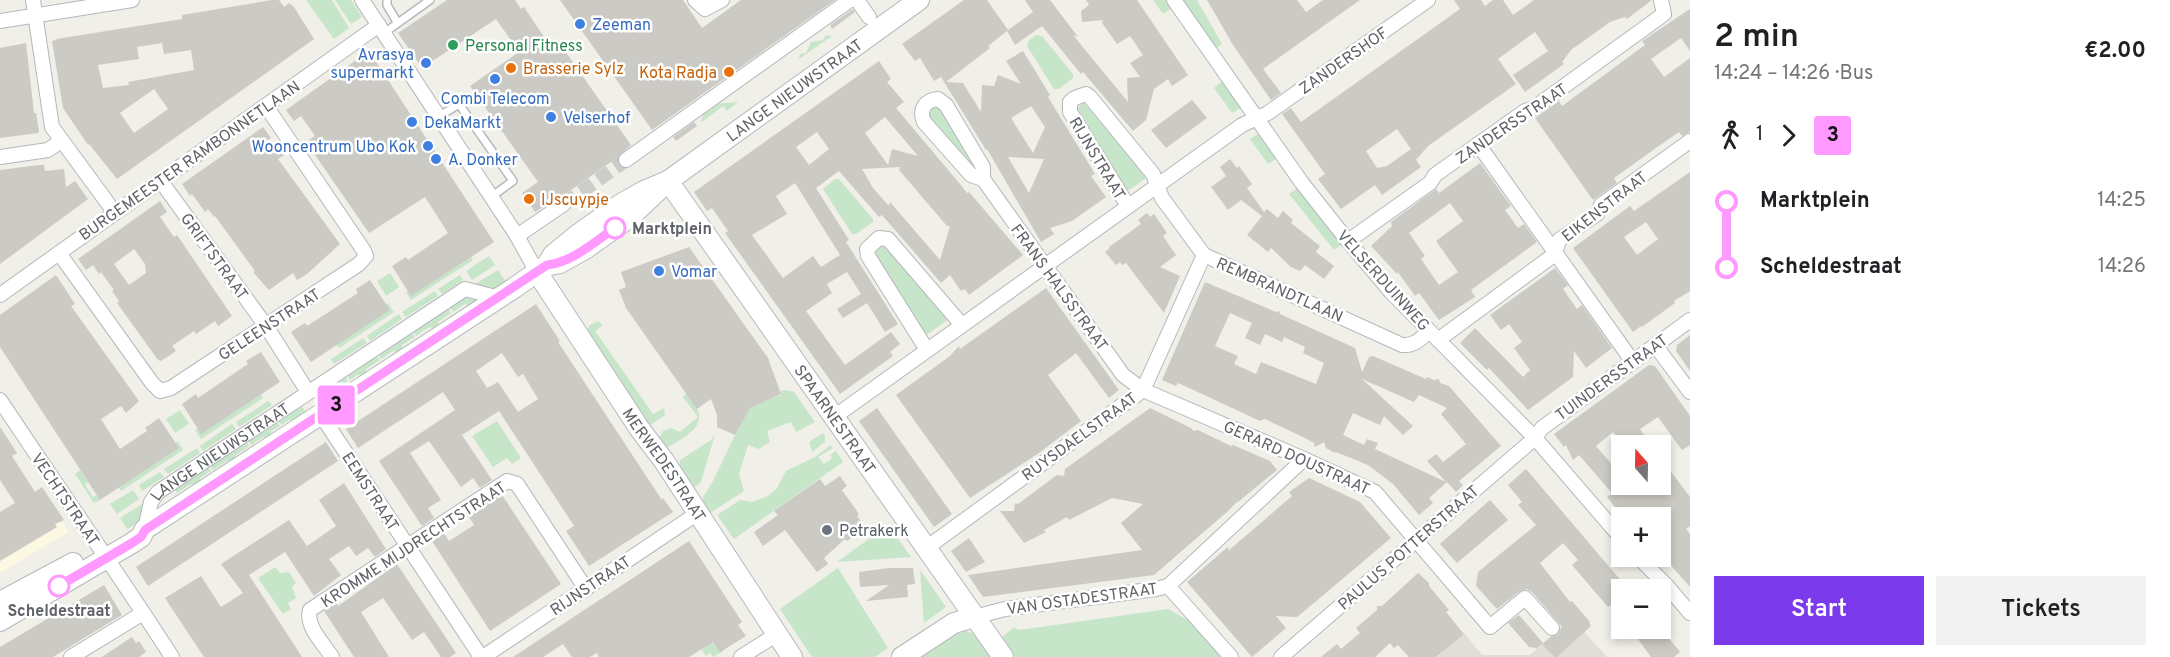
<!DOCTYPE html>
<html lang="en">
<head>
<meta charset="utf-8">
<style>
	body { margin:0; font-family:Overpass,sans-serif; background:#f2f2f2; color:#202124; height:100vh; display:flex; flex-direction:column; font-size:22px; white-space:nowrap }
	* { box-sizing:border-box; margin:0 }
	p { font-size:20px; color:#757577 }
	.icon { flex:none; width:33px; height:33px; fill:none; stroke:currentColor; stroke-width:2; stroke-linecap:round; stroke-linejoin:round }
	.map { position:relative; flex:1; overflow:hidden }
	.side { display:flex; flex-direction:column; background:#fff; width:480px }
	.side>* { flex:none }
	.badge { padding:0 12px; border-radius:4px; font-size:21px; line-height:39px }
	.needle { width:39px; rotate:340deg }
	.fabs { position:absolute; left:1611px; top:435px; display:grid; gap:12px }
	.fabs a { display:grid; place-items:center; width:60px; height:60px; border-radius:0px; background:#fff; box-shadow:0 3px 9px #0003; font-size:30px }
	.map>.badge { position:absolute; translate:-50% -50%; box-shadow:0 0 0 3px #fff }
	.legs { display:flex; align-items:center; gap:9px; height:66px; padding:0 24px; font-size:20px }
	.legs p { margin-inline-start:auto }
	.headline { display:flex; align-items:center; justify-content:space-between; height:102px; padding:0 24px }
	h1 { font-size:33px; font-weight:600; line-height:45px }
	.primary-button { display:flex; gap:12px; margin-top:auto; padding:12px 24px }
	.primary-button a { flex:1; height:69px; border-radius:0px; background:#7c3aed; color:#fff; font-size:24px; font-weight:600; line-height:69px; text-align:center }
	.primary-button a+a { background:#f2f2f2; color:#202124 }
	ul { padding:0 24px; list-style:none }
	li { display:flex; align-items:center; gap:21px; height:66px; font-size:22px }
	li i { display:grid; place-items:center; width:9px; height:100%; margin:0 8px; background:currentColor }
	li i::after { content:''; width:15px; height:15px; margin:-8px; border:4px solid; border-radius:50%; background:#fff }
	li p { margin-inline-start:auto }
	li:first-child i { background:linear-gradient(#0000 50%,currentColor 0) }
	li:last-child i { background:linear-gradient(currentColor 50%,#0000 0) }
	main { display:flex; flex:1; min-height:0 }
	.map>svg:first-child { display:block }
</style>
</head>
<body>
<main>
<div class="map">
<svg width="1690" height="657" viewBox="0 0 1690 657">
	<rect width="100%" height="100%" fill="#f0efe8"/>
	<polygon fill="#fcf8e1" points="59,517 69,532 0,573 0,552"/>
	<polygon fill="#e0ded6" points="1571,618 1607,657 1437,657 1464,633 1482,655 1530,655"/>
	<g fill="#c7e6c9">
		<polygon points="306,0 332,0 349,28 334,39"/>
		<polygon points="335,0 351,0 362,17 351,24"/>
		<polygon points="1153,0 1166,0 1172,8 1163,14"/>
		<polygon points="1182,0 1197,0 1222,44 1215,49"/>
		<polygon points="826,35 832,36 799,59 800,54 806,53 811,42 823,40"/>
		<polygon points="1036,35 1042,36 1073,74 1073,78 1059,89 1054,89 1027,46 1029,40"/>
		<polygon points="1223,81 1241,108 1232,113 1214,88"/>
		<polygon points="738,102 727,111 723,106 702,122 701,120 705,110 711,110 714,104"/>
		<polygon points="1084,103 1145,175 1145,179 1129,190 1125,189 1079,112 1077,108"/>
		<polygon points="933,108 938,108 941,110 973,163 969,165 930,117 929,113"/>
		<polygon points="1258,134 1276,159 1268,164 1250,139"/>
		<polygon points="835,179 839,179 873,219 873,222 856,234 852,234 823,189"/>
		<polygon points="1298,188 1342,244 1334,250 1289,194"/>
		<polygon points="881,246 886,247 947,318 946,321 928,334 925,333 875,253 876,249"/>
		<polygon points="489,256 495,265 472,280 466,271"/>
		<polygon points="471,257 473,260 411,300 406,292"/>
		<polygon points="498,270 506,282 495,289 478,287 475,284"/>
		<polygon points="390,273 399,287 386,296 377,281"/>
		<polygon points="460,275 463,280 442,294 438,289"/>
		<polygon points="435,291 438,296 406,317 402,312"/>
		<polygon points="466,297 477,299 480,302 473,307 465,304 453,312 449,305"/>
		<polygon points="388,303 394,312 339,348 337,345"/>
		<polygon points="447,306 451,313 438,322 438,329 429,327 416,336 412,329"/>
		<polygon points="399,314 402,319 370,341 367,336"/>
		<polygon points="598,321 603,325 595,331 653,414 664,408 665,415 650,425 649,426 586,332 590,325"/>
		<polygon points="410,330 415,337 402,345 402,353 393,351 381,359 377,352"/>
		<polygon points="363,338 367,343 334,364 331,359"/>
		<polygon points="375,354 380,360 366,369 366,376 358,375 350,380 346,373"/>
		<polygon points="344,374 348,381 340,386 340,394 326,403 318,391"/>
		<polygon points="786,390 794,392 815,422 796,432 791,422 767,431 770,442 759,449 748,445 739,474 744,491 707,515 704,511 703,497 713,481 747,410 755,404 781,395 780,391"/>
		<path d="M686,393C690,399 697,406 699,414C702,431 675,442 664,450L659,438L663,431L671,428L680,432L698,417L683,397Z"/>
		<polygon points="261,394 263,398 201,439 195,430 198,428 202,433"/>
		<polygon points="268,401 272,405 239,427 236,422"/>
		<polygon points="300,403 308,415 297,423 289,420 281,425 277,418"/>
		<polygon points="180,410 189,424 175,433 166,419"/>
		<polygon points="275,420 280,426 271,431 271,439 263,437 251,445 247,438"/>
		<polygon points="497,421 521,458 512,464 507,458 493,467 472,436"/>
		<polygon points="232,424 236,429 203,451 200,446"/>
		<polygon points="823,433 825,436 825,442 812,452 809,442"/>
		<polygon points="715,434 701,482 691,490 679,470 680,460 711,440"/>
		<polygon points="245,440 249,446 236,455 235,462 227,461 213,470 209,463"/>
		<polygon points="178,441 183,450 121,491 119,487 179,448 175,443"/>
		<polygon points="831,445 833,448 818,457 824,464 832,458 830,455 836,451 843,462 734,539 717,515 740,500 752,502 768,496 777,488 786,471 815,457"/>
		<polygon points="197,448 200,453 168,474 164,469"/>
		<polygon points="207,464 211,471 200,478 200,486 191,484 177,493 173,487"/>
		<polygon points="80,470 88,482 85,485 93,497 97,495 100,500 94,503 75,474"/>
		<polygon points="160,472 164,477 142,491 139,485"/>
		<polygon points="133,490 139,499 117,514 110,504"/>
		<path d="M142,504C146,516 137,524 127,529L120,518Z"/>
		<polygon points="888,525 911,557 837,562"/>
		<polygon points="275,567 280,573 289,572 296,583 292,587 296,598 288,603 291,609 283,614 258,578"/>
		<polygon points="838,568 888,648 875,657 812,657 780,609"/>
		<polygon points="920,570 946,607 924,623"/>
		<polygon points="1168,609 1193,623 1222,657 1015,657 1001,638 1014,627 1019,630"/>
		<polygon points="962,629 975,634 992,657 913,657"/>
		<polygon points="712,642 720,653 713,657 710,653 706,656 701,649"/>
	</g>
	<g fill="#cccac4" fill-rule="evenodd">
		<path d="M272,0H279L284,7L289,3L294,7L314,39L117,179L89,144L88,145L63,108L52,41L57,40L56,39L182,19V15ZM162,43L164,54L191,50L194,70L128,82L129,85L103,88L98,65L139,59L137,47ZM154,89L168,109L134,133L120,113Z"/>
		<polygon points="447,0 515,0 521,9 524,7 550,46 558,41 631,145 618,157 564,195 535,212 522,193 538,182 470,86 519,52 496,19 422,68 398,33"/>
		<polygon points="560,0 683,0 702,28 741,0 835,0 652,130"/>
		<path d="M964,0H987L1008,30L1033,12L1025,0H1050L1078,37L1073,35L1128,102L1127,78L1140,77L1130,63L1143,55L1130,36L1117,44L1102,23L1103,20L1082,22L1081,11L1089,5L1086,0H1137L1188,75L1172,86L1168,79L1154,89L1146,120L1133,131L1083,72L1081,74L1042,26L1015,45L1007,31L988,46L990,48L946,82L963,83L981,112L982,85L994,86L998,75L1021,84L1006,61L1023,51L1050,95L1048,97L1095,174L1091,176L1106,197L1072,221L1050,228L1054,234L1041,242L987,149L986,150L941,77L934,81L920,58L915,61L902,44ZM1031,106L1045,127L1033,153L1011,118ZM1008,157L1044,159L1029,193Z"/>
		<polygon points="1207,0 1297,0 1306,12 1323,0 1360,0 1263,69 1281,93 1271,100 1233,45"/>
		<path d="M1454,0H1481L1485,6L1493,0H1503L1513,15L1534,0H1652L1627,19L1625,17L1610,22L1581,43L1572,49L1562,62L1564,64L1525,92L1513,75L1548,51L1535,32L1528,37L1498,59L1516,84L1428,146L1416,160L1421,167L1382,195L1375,185L1341,209L1318,179L1325,174L1282,114L1291,108L1301,122L1460,9ZM1397,129L1411,149L1387,166L1377,168L1366,151Z"/>
		<polygon points="853,9 855,12 832,29 830,25"/>
		<polygon points="1690,9 1690,51 1681,38 1651,59 1664,77 1690,58 1690,132 1682,136 1679,132 1663,143 1614,178 1617,183 1593,200 1535,118 1559,101 1562,106 1645,45 1642,41"/>
		<polygon points="26,43 34,113 36,113 39,131 38,133 0,138 0,48"/>
		<polygon points="369,51 494,242 411,296 392,266 406,257 408,260 448,233 425,197 369,233 306,142 315,136 301,116 294,121 286,110"/>
		<path d="M879,61L891,79L887,82L904,102L896,108L960,184L967,193L969,192L1023,255L969,295L965,289L961,291L950,275L941,283L882,215L879,217L839,171L816,188L849,240L846,242L898,324L885,332L867,303L843,318L837,309L861,294L847,272L827,284L832,293L806,311L845,365L891,332L900,344L890,352L893,356L840,394L725,233L728,231L712,208L707,211L694,192ZM885,117L918,156L892,149L888,165L865,133ZM817,132L829,149L809,165L796,147ZM900,167L899,170L947,226H950L940,260L890,202L889,206L873,188L862,169ZM795,183L840,255L821,267L813,256L783,278L752,235L787,214L776,196Z"/>
		<polygon points="1192,100 1207,118 1166,148 1151,130"/>
		<polygon points="694,122 697,126 676,141 673,137"/>
		<polygon points="263,127 271,138 266,141 284,155 278,159 340,244 307,274 297,280 293,273 269,290 253,272 255,271 215,216 214,217 208,209 205,212 192,194 190,196 182,184"/>
		<polygon points="1230,159 1237,168 1239,166 1252,184 1247,188 1264,212 1267,209 1278,218 1283,211 1293,220 1291,223 1320,246 1316,252 1334,266 1324,279 1305,265 1300,271 1291,267 1271,248 1268,252 1247,235 1262,216 1241,200 1228,210 1211,187 1226,176 1220,167"/>
		<path d="M1480,163L1511,206L1505,210L1518,228L1524,224L1537,242L1471,290L1475,297L1439,320L1419,293L1415,296L1398,272L1397,274L1371,246L1392,226L1391,222L1436,189L1439,193ZM1450,203L1463,221L1436,241L1458,272L1439,285L1421,259L1425,256L1409,233Z"/>
		<polygon points="39,165 44,165 45,171 64,169 66,187 75,181 88,199 0,264 0,170"/>
		<path d="M1690,172V291L1674,301L1675,303L1642,327L1641,326L1633,332L1573,248L1630,206L1634,211ZM1646,222L1658,239L1637,255L1624,237Z"/>
		<path d="M160,201L167,212L160,217L174,237L177,235L232,316L218,326L215,321L196,334L194,331L172,346L176,351L161,361L158,360L117,303L119,301L112,291L114,290L101,272L99,274L93,265L86,270L78,259ZM134,249L145,264L146,273L129,285L114,264Z"/>
		<polygon points="1147,213 1150,217 1154,214 1167,233 1163,236 1176,255 1160,267 1180,276 1164,313 1126,263 1122,265 1120,262 1116,265 1105,252 1110,248 1109,247 1141,224 1138,220"/>
		<polygon points="689,247 768,358 781,394 750,408 735,435 717,427 717,415 711,399 697,409 626,308 619,290 626,287 621,272"/>
		<polygon points="1555,268 1568,285 1563,289 1577,309 1582,305 1612,348 1586,368 1574,351 1573,377 1528,410 1489,368 1487,370 1460,343 1475,328 1523,377 1530,370 1514,348 1522,342 1509,324 1501,330 1490,315"/>
		<polygon points="56,275 75,304 71,306 139,401 126,413 121,406 101,419 120,449 147,431 145,428 159,418 179,448 100,500 0,347 0,315"/>
		<polygon points="370,280 390,310 311,362 291,332 305,323 307,326 358,293 356,289"/>
		<path d="M1205,282L1276,312L1279,311L1280,314L1355,348L1362,372L1369,357L1373,356L1426,379L1427,377L1434,380L1439,379L1440,383L1449,386L1501,446L1459,481L1463,485L1456,492L1447,482L1429,498L1433,503L1419,515L1393,484L1368,465L1336,452L1335,453L1326,448L1324,442L1315,447L1314,443L1309,440L1265,419L1260,421L1187,387L1178,383L1176,386L1162,380ZM1230,313L1252,323L1245,338L1260,345L1265,334L1282,342L1284,337L1305,347L1303,353L1324,363L1316,384L1261,362L1256,374L1234,364L1238,356L1215,346ZM1362,379L1414,402L1419,395L1447,408L1441,414L1466,444L1443,462L1436,454L1427,461L1446,482L1375,449L1378,443L1367,439L1364,445L1343,435L1353,413L1380,425L1384,416L1403,435L1413,426Z"/>
		<polygon points="1046,288 1119,390 1109,398 1076,353 1048,375 1081,421 1039,453 970,498 896,395 950,356 959,346 960,349"/>
		<path d="M536,304L560,341L558,342L631,453L662,500L663,498L673,512L589,566L566,531L574,526L499,411L462,435L492,480L480,488L473,478L461,487L429,441L410,453L441,500L428,508L434,518L422,526L379,461L455,410L443,392L358,448L346,429ZM502,353L518,377L523,374L538,399L518,412L498,382L487,388L476,371Z"/>
		<polygon points="1690,335 1690,371 1676,351 1677,345"/>
		<polygon points="261,352 280,382 201,434 182,404 196,394 198,398 248,364 246,361"/>
		<polygon points="1649,365 1655,366 1690,416 1690,445 1682,450 1658,417 1640,429 1652,446 1624,445 1613,432 1596,446 1622,476 1622,484 1660,484 1660,457 1690,497 1690,526 1686,529 1690,534 1690,587 1660,553 1660,518 1624,518 1607,497 1612,493 1579,455 1573,460 1566,445 1564,447 1554,434"/>
		<polygon points="877,408 952,514 934,527 859,421"/>
		<polygon points="1150,408 1191,428 1193,431 1198,430 1231,446 1233,445 1270,461 1277,470 1238,502 1238,501 1228,511 1154,575 983,597 968,575 1142,550 1121,523 1143,504 1112,498 1069,520 1067,517 1044,530 1046,532 1024,543 1000,511 1014,511 1015,503 1018,504 1057,475 1064,476 1065,469"/>
		<polygon points="0,427 17,453 12,456 35,492 42,487 64,520 55,524 57,527 0,561 0,512 15,503 0,480"/>
		<polygon points="326,442 338,461 148,586 136,567"/>
		<polygon points="1526,469 1623,583 1622,616 1612,604 1608,607 1572,565 1578,560 1563,543 1540,563 1570,602 1572,601 1590,622 1589,623 1591,626 1557,657 1554,657 1542,644 1551,637 1558,635 1562,627 1532,592 1527,589 1520,591 1497,609 1476,586 1478,572 1536,525 1518,505 1522,502 1508,485"/>
		<polygon points="840,476 847,486 842,490 859,514 857,516 866,528 847,541 845,539 824,558 828,564 817,572 785,530 763,546 754,532 778,515 774,511 820,479 825,486"/>
		<polygon points="1309,478 1360,502 1391,538 1302,613 1297,617 1276,616 1286,628 1252,657 1187,582 1229,546 1228,551 1292,496 1289,492"/>
		<polygon points="344,483 386,549 375,557 368,548 356,556 349,546 329,559 341,575 314,596 285,552 249,575 302,657 204,657 165,598 201,576 221,607 243,593 221,564 289,520 307,546 336,526 319,500"/>
		<polygon points="502,495 561,584 490,631 432,541 444,533 449,541 474,525 469,517"/>
		<polygon points="1490,500 1508,520 1457,563 1440,544"/>
		<polygon points="969,538 985,562 966,572 951,551"/>
		<polygon points="689,541 742,622 738,625 746,636 725,649 720,653 713,642 689,657 599,657 597,653 590,657 572,657 563,644 543,657 513,657"/>
		<polygon points="397,564 456,653 450,657 441,657 424,632 412,640 383,598 361,612 389,657 354,657 324,611 337,603 338,606"/>
		<polygon points="889,568 913,568 915,584 907,585 908,597 866,601 889,585 860,587 859,572"/>
		<polygon points="1418,573 1429,583 1429,586 1449,610 1446,612 1464,634 1436,657 1409,657 1398,645 1394,648 1390,643 1375,657 1321,657 1337,644 1341,649 1360,633 1356,628 1377,610 1377,606 1382,606"/>
		<polygon points="104,585 122,615 53,657 0,657 0,647"/>
		<polygon points="1519,615 1543,643 1537,648 1529,647 1508,623"/>
		<polygon points="1660,627 1680,652 1674,657 1651,657 1630,628 1660,629"/>
		<polygon points="132,637 136,643 139,641 146,652 139,657 102,657"/>
	</g>
	<g fill="none" stroke-linecap="round" stroke-linejoin="round">
		<polyline stroke="#ccccc8" stroke-width="14" stroke-dasharray="14 7" stroke-linecap="butt" points="564,204 626,160"/>
		<defs>
			<g id="lane">
				<polyline points="387,0 387,5 397,22"/>
				<polyline points="384,33 430,0"/>
				<polyline points="438,117 459,104 513,181 491,197"/>
			</g>
			<g id="street">
				<polyline points="33,0 52,127 115,213"/>
				<polyline points="362,0 517,236 537,272"/>
				<polyline points="695,0 705,9 722,0"/>
				<polyline points="857,0 869,17"/>
				<polyline points="1174,0 1302,183 1348,241 1391,292 1535,438 1622,539"/>
				<polyline points="0,21 132,0"/>
				<polyline points="1478,144 1633,362"/>
				<polyline points="0,157 48,150 61,141"/>
				<polyline points="626,160 850,0"/>
				<path d="M983,179L971,175L924,122C919,111 924,100 938,99L946,105L983,167V179L1123,375L1143,390L1304,459L1375,492L1490,627L1525,598L1552,628"/>
				<polyline points="160,180 266,326 308,392"/>
				<path d="M1128,206L1070,112V102L1075,98L1086,94L1090,97L1153,174L1162,198L1204,255L1402,345C1415,346 1420,339 1429,331"/>
				<polyline points="517,236 564,204"/>
				<polyline points="1348,241 1430,183 1435,175 1525,111 1534,108 1664,14 1661,0"/>
				<polyline points="59,253 152,383 160,391 171,388 359,264 366,256 364,251 266,106"/>
				<polyline points="0,295 379,25"/>
				<polyline points="1438,340 1555,254 1559,240 1597,214 1601,205 1690,141"/>
				<polyline points="1655,345 1690,392"/>
				<polyline points="927,350 868,256 867,249 879,238 888,239 962,325"/>
				<path d="M0,400C57,486 116,570 172,657"/>
				<polyline points="321,415 481,657"/>
				<polyline points="834,417 1242,125 1268,113 1428,0"/>
				<path id="s1" d="M150,526L147,520L151,502L158,492L465,289L499,298"/>
				<polyline points="925,549 1143,390 1204,255"/>
				<polyline points="1637,556 1667,586 1690,613"/>
				<polyline points="1168,586 1304,459"/>
				<polyline points="974,617 1005,609 1156,589 1168,586 1231,657"/>
				<polyline points="71,657 143,613"/>
				<path d="M332,657C324,644 305,626 310,610L507,481L517,484L586,589"/>
				<polyline points="483,657 698,513"/>
				<polyline points="741,657 777,634"/>
				<polyline points="1281,657 1535,438 1542,428 1690,320"/>
			</g>
			<g id="secondary">
				<path id="s2" d="M668,181L1003,657"/>
				<path id="s3" d="M550,265L560,263L585,249L630,217L668,181L919,0"/>
				<path id="s4" d="M537,272L639,428L664,461L792,657"/>
				<polyline points="0,602 73,563"/>
				<polyline points="0,621 132,543 141,537 145,529 514,288 547,265 553,255 576,236 621,204 644,191 668,181"/>
				<polyline points="902,657 954,623 974,617"/>
			</g>
		</defs>
		<use href="#lane" stroke="#b5b7bc" stroke-width="10"/>
		<use href="#street" stroke="#b5b7bc" stroke-width="16"/>
		<use href="#secondary" stroke="#b6b9be" stroke-width="22"/>
		<use href="#lane" stroke="#fff" stroke-width="7"/>
		<use href="#street" stroke="#fff" stroke-width="14"/>
		<use href="#secondary" stroke="#fff" stroke-width="20"/>
	</g>
	<g fill="none" stroke-linecap="round" stroke-linejoin="round">
		<defs>
			<path id="line-1" d="M59,586L132,543L141,537L145,530L547,265C573,262 594,242 615,228"/>
		</defs>
		<use href="#line-1" stroke="#fff" stroke-width="14"/>
		<use href="#line-1" stroke="#f9f" stroke-width="9"/>
	</g>
	<g fill="#3f7fe0" stroke="#fff" stroke-width="2">
		<circle cx="580" cy="24" r="6"/>
		<circle cx="426" cy="63" r="6"/>
		<circle cx="495" cy="79" r="6"/>
		<circle cx="551" cy="117" r="6"/>
		<circle cx="412" cy="122" r="6"/>
		<circle cx="428" cy="146" r="6"/>
		<circle cx="436" cy="159" r="6"/>
		<circle cx="659" cy="271" r="6"/>
	</g>
	<circle fill="#2e9e5b" stroke="#fff" stroke-width="2" cx="453" cy="45" r="6"/>
	<g fill="#e8710a" stroke="#fff" stroke-width="2">
		<circle cx="511" cy="68" r="6"/>
		<circle cx="729" cy="72" r="6"/>
		<circle cx="529" cy="199" r="6"/>
	</g>
	<g fill="#fff" stroke="#f9f" stroke-width="3">
		<circle cx="615" cy="228" r="10"/>
		<circle cx="59" cy="586" r="10"/>
	</g>
	<circle fill="#6b7280" stroke="#fff" stroke-width="2" cx="827" cy="530" r="6"/>
	<g text-anchor="middle" stroke-width="5" stroke-linejoin="round" paint-order="stroke">
		<g font-size="16" fill="#366cbe" stroke="#fff" text-anchor="start">
			<text x="592" y="30">Zeeman</text>
			<text x="414" y="60" text-anchor="end">Avrasya<tspan x="414" dy="18">supermarkt</tspan></text>
			<text x="495" y="104" text-anchor="middle">Combi Telecom</text>
			<text x="563" y="123">Velserhof</text>
			<text x="424" y="128">DekaMarkt</text>
			<text x="416" y="152" text-anchor="end">Wooncentrum Ubo Kok</text>
			<text x="448" y="165">A. Donker</text>
			<text x="671" y="277">Vomar</text>
		</g>
		<g font-size="16" fill="#27864d" stroke="#fff" text-anchor="start">
			<text x="465" y="51">Personal Fitness</text>
		</g>
		<g font-size="16" fill="#5f6267" stroke="#fff">
			<text transform="translate(1343 60) rotate(-35)" y="6">ZANDERSHOF</text>
			<text dy="6" stroke="none"><textPath href="#s3" startOffset="302">LANGE NIEUWSTRAAT</textPath></text>
			<text transform="translate(1511 123) rotate(-34)" y="6">ZANDERSSTRAAT</text>
			<text transform="translate(1098 158) rotate(59)" y="6">RIJNSTRAAT</text>
			<text transform="translate(189 160) rotate(-35)" y="6">BURGEMEESTER RAMBONNETLAAN</text>
			<text transform="translate(1604 206) rotate(-38)" y="6">EIKENSTRAAT</text>
			<text transform="translate(215 256) rotate(54)" y="6">GRIFTSTRAAT</text>
			<text transform="translate(1384 280) rotate(48)" y="6">VELSERDUINWEG</text>
			<text transform="translate(1060 287) rotate(54)" y="6">FRANS HALSSTRAAT</text>
			<text transform="translate(1280 289) rotate(24)" y="6">REMBRANDTLAAN</text>
			<text transform="translate(269 324) rotate(-33)" y="6">GELEENSTRAAT</text>
			<text transform="translate(1611 377) rotate(-36)" y="6">TUINDERSSTRAAT</text>
			<text dy="6" stroke="none"><textPath href="#s2" startOffset="291">SPAARNESTRAAT</textPath></text>
			<text transform="translate(1079 436) rotate(-36)" y="6">RUYSDAELSTRAAT</text>
			<text dy="6" stroke="none"><textPath href="#s1" startOffset="111">LANGE NIEUWSTRAAT</textPath></text>
			<text transform="translate(1297 457) rotate(24)" y="6">GERARD DOUSTRAAT</text>
			<text dy="6" stroke="none"><textPath href="#s4" startOffset="231">MERWEDESTRAAT</textPath></text>
			<text transform="translate(371 491) rotate(57)" y="6">EEMSTRAAT</text>
			<text transform="translate(66 499) rotate(56)" y="6">VECHTSTRAAT</text>
			<text transform="translate(413 544) rotate(-33)" y="6">KROMME MIJDRECHTSTRAAT</text>
			<text transform="translate(1408 547) rotate(-41)" y="6">PAULUS POTTERSTRAAT</text>
			<text transform="translate(590 585) rotate(-34)" y="6">RIJNSTRAAT</text>
			<text transform="translate(1082 598) rotate(-8)" y="6">VAN OSTADESTRAAT</text>
		</g>
		<g font-size="16" fill="#c56008" stroke="#fff" text-anchor="start">
			<text x="523" y="74">Brasserie Sylz</text>
			<text x="717" y="78" text-anchor="end">Kota Radja</text>
			<text x="541" y="205">IJscuypje</text>
		</g>
		<g font-size="16" font-weight="bold" fill="#5f6267" stroke="#fff" text-anchor="start">
			<text x="632" y="234">Marktplein</text>
			<text x="59" y="616" text-anchor="middle">Scheldestraat</text>
		</g>
		<g font-size="16" fill="#5b616d" stroke="#fff" text-anchor="start">
			<text x="839" y="536">Petrakerk</text>
		</g>
	</g>
</svg>
<div class="fabs">
<a><svg class="needle" viewBox="-14 -14 28 28"><path d="M0-13l5 13h-10z" fill="#e53935"/><path d="M0 13l5-13h-10z" fill="#757577"/></svg></a>
<a>+</a>
<a>−</a>
</div>
<b class="badge" style="left:336px;top:405px;background:#f9f;color:#111">3</b>
</div>
<section class="side">
<div class="headline"><div><h1>2 min</h1><p>14:24 – 14:26 · Bus</p></div><b>€2.00</b></div>
<div class="legs"><svg class="icon" aria-label="walk" viewBox="0 0 24 24"><circle cx="13" cy="4" r="2"/><path d="M13 8l-2 6 4 7M11 14l-3 7M7 12l3-4h3l4 4"/></svg>1<svg class="icon" aria-label="forward" viewBox="0 0 24 24"><path d="M9 5l7 7-7 7"/></svg><b class="badge" style="background:#f9f;color:#111">3</b></div>
<ul>
<li><i style="color:#f9f"></i><b>Marktplein</b><p>14:25</p></li>
<li><i style="color:#f9f"></i><b>Scheldestraat</b><p>14:26</p></li>
</ul>
<div class="primary-button"><a>Start</a><a>Tickets</a></div>
</section>
</main>
</body>
</html>
